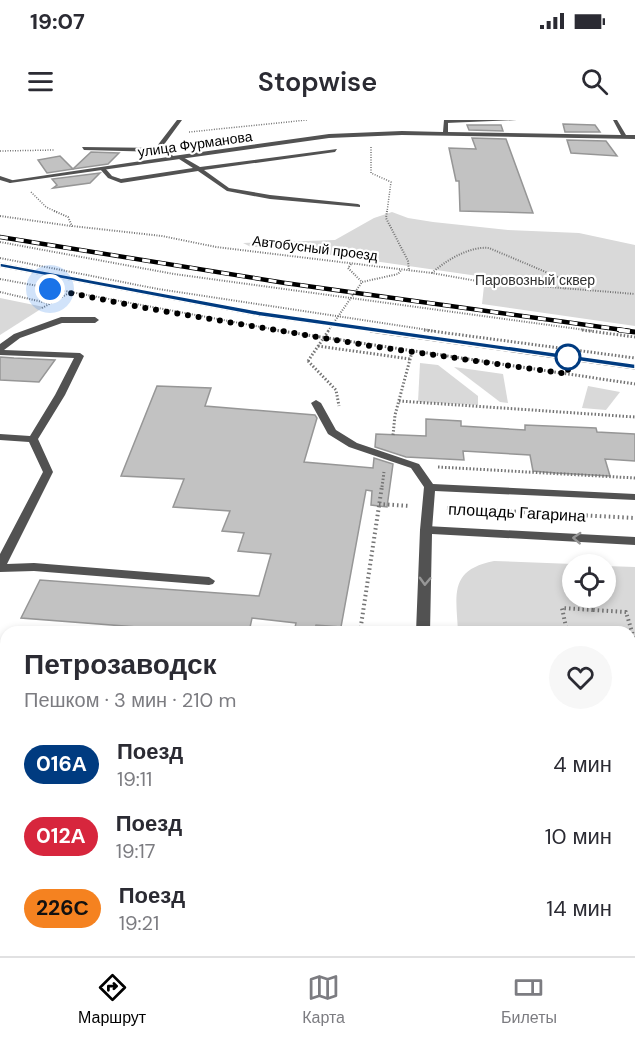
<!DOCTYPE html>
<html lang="ru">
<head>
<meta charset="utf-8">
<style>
	body { margin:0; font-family:"DM Sans",sans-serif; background:#f7f7f7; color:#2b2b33; height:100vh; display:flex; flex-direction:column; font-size:22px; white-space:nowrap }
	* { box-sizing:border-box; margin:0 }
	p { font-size:20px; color:#7c7c81 }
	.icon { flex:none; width:33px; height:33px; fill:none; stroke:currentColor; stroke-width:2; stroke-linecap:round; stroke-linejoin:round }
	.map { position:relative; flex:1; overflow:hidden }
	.details { position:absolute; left:0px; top:506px; width:636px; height:332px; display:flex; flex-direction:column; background:#fff; border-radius:18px 18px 0 0; box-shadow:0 3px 9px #0003 }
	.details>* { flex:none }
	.badge { padding:0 12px; border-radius:20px; font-size:21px; line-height:39px }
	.buttons { position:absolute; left:562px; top:434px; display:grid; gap:12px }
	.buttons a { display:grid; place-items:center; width:54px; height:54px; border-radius:50%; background:#fff; box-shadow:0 3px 9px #0003; font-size:30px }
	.you { position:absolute; width:30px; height:30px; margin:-15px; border:4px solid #fff; border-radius:50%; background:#1a73e8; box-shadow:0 0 0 9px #1a73e833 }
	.map>.badge { position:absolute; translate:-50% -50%; box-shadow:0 0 0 3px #fff }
	.round { display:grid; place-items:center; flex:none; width:63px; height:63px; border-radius:32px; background:#f7f7f7 }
	.summary { display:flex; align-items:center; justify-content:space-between; height:102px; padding:0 24px }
	h1 { font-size:28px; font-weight:600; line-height:45px }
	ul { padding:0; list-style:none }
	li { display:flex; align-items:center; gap:18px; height:72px; padding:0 24px }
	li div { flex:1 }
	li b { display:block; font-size:22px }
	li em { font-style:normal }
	li .badge { min-width:66px; font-weight:700; text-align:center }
	.status { display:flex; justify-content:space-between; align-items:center; height:42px; padding:0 30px; background:#fff; direction:ltr }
	.status svg { height:16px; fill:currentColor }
	header { display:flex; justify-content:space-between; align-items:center; height:78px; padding:0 24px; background:#fff; font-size:27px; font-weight:600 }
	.tab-bar { display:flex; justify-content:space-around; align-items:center; height:84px; border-top:2px solid #e1e1e2; background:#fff; font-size:16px; color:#7c7c81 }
	.tab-bar a { display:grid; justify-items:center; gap:3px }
	.tab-bar .current { color:#000 }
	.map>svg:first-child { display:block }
</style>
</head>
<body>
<div class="status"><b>19:07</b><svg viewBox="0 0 49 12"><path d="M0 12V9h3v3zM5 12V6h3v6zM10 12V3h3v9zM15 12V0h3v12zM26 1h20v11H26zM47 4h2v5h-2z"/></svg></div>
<header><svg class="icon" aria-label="menu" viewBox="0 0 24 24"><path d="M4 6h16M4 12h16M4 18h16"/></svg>Stopwise<svg class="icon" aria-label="search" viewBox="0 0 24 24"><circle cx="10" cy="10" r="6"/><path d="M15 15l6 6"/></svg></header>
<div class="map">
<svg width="635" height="836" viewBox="0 0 635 836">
	<rect width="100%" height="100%" fill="#fff"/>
	<g fill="#d9d9d9">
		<polygon points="392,92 408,98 433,102 508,110 579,113 635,125 635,206 482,184 485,157 311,132 292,126 251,127 243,123 335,120 374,98"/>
		<polygon points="0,178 44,187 0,215"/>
		<polygon points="420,243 438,245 478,276 478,285 418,282"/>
		<polygon points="454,247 503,254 508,283 500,282"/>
		<polygon points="588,266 620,272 606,290 582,288"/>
		<path d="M494,441L573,444V477H606V446L635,447V614L630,613V512L458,511C456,474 449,450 494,441Z"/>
		<polygon points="630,676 635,676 635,808 630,807"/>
	</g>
	<g fill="#c2c2c2" stroke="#969696" stroke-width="1.5">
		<polygon points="563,4 595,5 600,12 565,12"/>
		<polygon points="467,5 501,5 503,11 469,10"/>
		<polygon points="472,18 506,19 533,93 460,91 459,61 456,61 449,28 476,29"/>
		<polygon points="567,20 606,21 617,36 571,33"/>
		<polygon points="91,32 119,33 108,44 73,49"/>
		<polygon points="60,36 73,49 47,53 38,40"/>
		<polygon points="100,53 90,63 53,68 57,65 52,59"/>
		<polygon points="0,237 14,238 55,240 39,262 0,260"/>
		<polygon points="157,266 211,268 205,286 315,295 317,298 304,342 373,348 374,338 393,344 387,387 371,385 372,371 366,370 341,507 316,505 314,512 294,512 296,503 252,498 249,512 202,512 21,498 40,460 259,476 271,434 238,431 244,413 222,411 230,391 173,387 184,359 121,356"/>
		<polygon points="426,299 461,301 461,306 525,310 525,305 596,308 597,312 635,314 635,341 605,339 610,356 556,353 533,351 530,335 463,331 464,340 406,337 375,327 376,314 426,316"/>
	</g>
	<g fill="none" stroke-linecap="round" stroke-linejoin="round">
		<defs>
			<g id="primary">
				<polygon points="0,579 6,580 6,594 0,593"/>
				<rect x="630" y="634" width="5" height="16"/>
				<polygon points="630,824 635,826 635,836 600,836 598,831 630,831"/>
				<polygon points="534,831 561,831 563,836 536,836"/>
			</g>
		</defs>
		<use href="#primary" stroke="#dbdbdb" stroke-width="1"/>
		<g stroke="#747474" stroke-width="1.5" stroke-dasharray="1 1.5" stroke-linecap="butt">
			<polyline points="189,12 307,0"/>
			<polyline points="371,27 371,53 391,62 387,92"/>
			<polyline points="0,31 54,30"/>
			<polyline points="31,72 46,87 57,92"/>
		</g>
		<g stroke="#747474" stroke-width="2" stroke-dasharray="1 1.5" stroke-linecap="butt">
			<polyline points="54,91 68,97 72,106 162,116 216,127 432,153 477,161 635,174"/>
			<polyline points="387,91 386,98 408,141 409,151"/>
			<polyline points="0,96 71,106"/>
			<polyline points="0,122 174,154 593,211"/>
			<polyline points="0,138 158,169 435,211"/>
			<polyline points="351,144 348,148 362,162 398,154 401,150"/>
			<path d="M432,153C446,140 470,126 489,128L560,158L565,169"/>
			<polyline points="0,159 283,211"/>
			<polyline points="0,172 51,184"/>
			<polyline points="42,188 67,174"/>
		</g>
		<g stroke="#747474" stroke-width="3" stroke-dasharray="1.5 2" stroke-linecap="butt">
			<polyline points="274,210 635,264"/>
			<polyline points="424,210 635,238"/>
			<polyline points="582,210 635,217"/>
			<polyline points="318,226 410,239"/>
			<polyline points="308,241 336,270 339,286"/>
			<polyline points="399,281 635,297"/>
			<polyline points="393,315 395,295 412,232"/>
			<polyline points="438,347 635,358"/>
			<polyline points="382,367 384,352"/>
		</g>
		<g stroke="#747474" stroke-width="4" stroke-dasharray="1.5 3" stroke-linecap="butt">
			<polyline points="379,384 410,386"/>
			<polyline points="447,388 635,398"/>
			<polyline points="590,477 593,490 626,492 635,522"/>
			<polyline points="360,512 382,366"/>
			<polyline points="567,512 562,488 593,490"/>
			<polyline points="0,528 6,529"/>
			<polyline points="630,534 635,534"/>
		</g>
		<g stroke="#747474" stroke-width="5" stroke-dasharray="2 4.5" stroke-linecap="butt">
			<polyline points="0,619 6,619"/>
			<polyline points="387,831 392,836"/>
			<polyline points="59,836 61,831"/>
		</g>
		<g fill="#525252" fill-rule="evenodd">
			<polygon points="444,0 517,0 446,3"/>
			<polygon points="82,27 162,28 165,30 162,32 84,30"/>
			<polygon points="337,29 335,32 204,50 229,68 270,75 358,84 360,85 360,87 270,79 227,71 198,51 121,63 108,58 100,49 105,48 112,56 121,59 193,48 179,39 181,36 200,47"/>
			<polygon points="0,56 12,60 13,61 10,63 0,60"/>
			<polygon points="61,197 95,197 99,200 95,203 62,203 20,218 4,230 80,233 84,236 65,275 38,319 53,352 7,444 34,443 209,457 215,461 213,464 209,465 34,451 0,452 0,434 43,352 29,322 0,320 0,314 30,316 55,275 74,238 0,235 0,224 14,214"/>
			<polygon points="316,280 321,283 336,310 357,323 419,344 433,364 635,374 635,380 435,371 432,410 430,413 422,413 420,410 424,367 411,348 349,327 328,314 311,283"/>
			<polygon points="0,698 6,699 6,715 0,714"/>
			<polygon points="205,831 223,831 225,836 205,836"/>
		</g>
		<polygon fill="#525252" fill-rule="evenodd" points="177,0 182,0 163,26 173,36 329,14 402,11 443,12 444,0 448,0 448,12 621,15 613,0 617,0 626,15 635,15 635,19 402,15 329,18 10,63 7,61 168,37 157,26"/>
		<polygon fill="#525252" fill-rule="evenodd" points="426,406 635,417 635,425 432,414 430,512 416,512 420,410"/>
		<use href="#primary" fill="#000" fill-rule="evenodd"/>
		<defs>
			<g id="rail-far1">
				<polyline points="0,117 285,163 630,211"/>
				<polyline points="0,145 259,194 382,211"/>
			</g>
			<g id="rail">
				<polyline points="371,210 635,247"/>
				<polyline points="619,210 635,212"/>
			</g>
		</defs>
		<use href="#rail-far1" stroke="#000" stroke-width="4.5"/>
		<use href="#rail" stroke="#000" stroke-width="5"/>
		<use href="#rail-far1" stroke="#fff" stroke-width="3" stroke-dasharray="8" stroke-linecap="butt"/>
		<use href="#rail" stroke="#fff" stroke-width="4" stroke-dasharray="11" stroke-linecap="butt"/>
		<polyline stroke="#747474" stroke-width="2" stroke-dasharray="1 1.5" stroke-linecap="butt" points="328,211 362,162"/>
		<polyline stroke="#747474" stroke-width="3" stroke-dasharray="1.5 2" stroke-linecap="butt" points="308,241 329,210"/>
	</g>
	<defs><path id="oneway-chevron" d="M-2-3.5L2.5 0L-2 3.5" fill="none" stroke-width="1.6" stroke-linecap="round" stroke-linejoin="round" transform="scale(1.5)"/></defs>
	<g stroke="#979797">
		<use href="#oneway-chevron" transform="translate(577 418) rotate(-177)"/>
		<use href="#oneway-chevron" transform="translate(425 461) rotate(92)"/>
	</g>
	<polygon fill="#003b80" stroke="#fff" stroke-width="1.5" points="0,143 259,191 635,244 635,249 259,196 0,147"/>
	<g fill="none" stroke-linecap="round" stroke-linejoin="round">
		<polyline stroke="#000" stroke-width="6" stroke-dasharray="0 10.8" points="50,169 145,188 371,226 568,254 568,237"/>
	</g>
	<circle fill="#fff" stroke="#003b80" stroke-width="3" cx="568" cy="237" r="12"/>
	<g text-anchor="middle" stroke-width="4.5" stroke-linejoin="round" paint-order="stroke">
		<g font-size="14" fill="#000" stroke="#fff">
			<text transform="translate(195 24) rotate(-8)" y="5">улица Фурманова</text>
			<text transform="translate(315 128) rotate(7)" y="5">Автобусный проезд</text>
		</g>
		<g font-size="14" fill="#303030" stroke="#fff">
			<text x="535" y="165">Паровозный сквер</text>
		</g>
		<g font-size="16" fill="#000" stroke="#fff">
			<text transform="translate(517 392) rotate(3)" y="6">площадь Гагарина</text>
		</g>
	</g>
</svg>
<div class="buttons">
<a><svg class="icon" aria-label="locate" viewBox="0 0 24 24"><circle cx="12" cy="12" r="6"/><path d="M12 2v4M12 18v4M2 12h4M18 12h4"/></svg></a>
</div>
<div class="you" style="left:50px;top:169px"></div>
<section class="details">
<div class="summary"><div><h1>Петрозаводск</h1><p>Пешком · 3 мин · 210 m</p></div><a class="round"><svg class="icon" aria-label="heart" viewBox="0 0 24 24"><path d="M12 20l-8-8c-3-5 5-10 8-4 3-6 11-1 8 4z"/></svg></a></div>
<ul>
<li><span class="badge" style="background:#003b80;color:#fff">016А</span><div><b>Поезд</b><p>19:11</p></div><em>4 мин</em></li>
<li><span class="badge" style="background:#d7263d;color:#fff">012А</span><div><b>Поезд</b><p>19:17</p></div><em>10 мин</em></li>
<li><span class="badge" style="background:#f58220;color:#111">226С</span><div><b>Поезд</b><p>19:21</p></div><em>14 мин</em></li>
</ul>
</section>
</div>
<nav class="tab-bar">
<a class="current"><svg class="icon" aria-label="directions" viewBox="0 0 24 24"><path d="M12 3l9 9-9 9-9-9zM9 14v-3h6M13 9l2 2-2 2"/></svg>Маршрут</a>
<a><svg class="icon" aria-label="map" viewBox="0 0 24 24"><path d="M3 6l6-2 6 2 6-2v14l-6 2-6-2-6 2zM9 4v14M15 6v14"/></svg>Карта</a>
<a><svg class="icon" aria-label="tickets" viewBox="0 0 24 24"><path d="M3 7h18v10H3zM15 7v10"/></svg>Билеты</a>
</nav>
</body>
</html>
